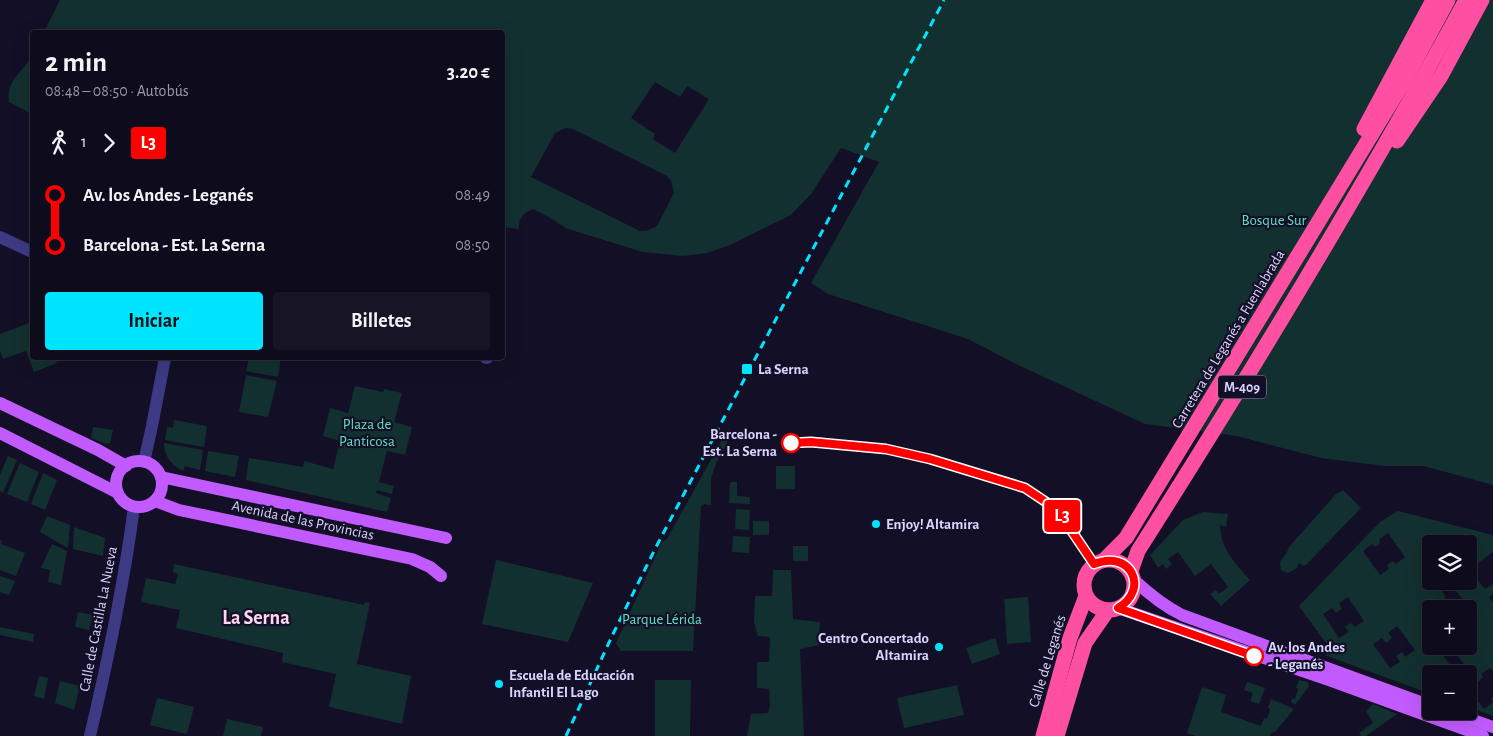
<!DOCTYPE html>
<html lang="es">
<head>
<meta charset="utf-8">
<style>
	body { margin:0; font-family:"Alegreya Sans",sans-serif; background:#171425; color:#f1f3f6; height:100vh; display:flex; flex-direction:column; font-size:19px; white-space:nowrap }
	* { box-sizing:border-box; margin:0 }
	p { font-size:16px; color:#9b9ba3 }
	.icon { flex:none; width:28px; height:28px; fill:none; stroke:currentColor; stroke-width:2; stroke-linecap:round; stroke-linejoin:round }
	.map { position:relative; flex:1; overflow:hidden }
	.side { position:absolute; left:30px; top:30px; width:475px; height:330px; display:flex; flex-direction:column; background:#0e0b1c; border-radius:5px; box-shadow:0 5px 20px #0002,0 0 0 1px #2e2b3b }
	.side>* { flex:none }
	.badge { padding:0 10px; border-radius:4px; font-size:18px; line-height:32px }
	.fabs { position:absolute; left:1422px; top:535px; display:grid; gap:10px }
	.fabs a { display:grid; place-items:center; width:55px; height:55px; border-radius:5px; background:#0e0b1c; box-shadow:0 5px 20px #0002,0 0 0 1px #2e2b3b; font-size:25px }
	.map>.badge { position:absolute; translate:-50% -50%; box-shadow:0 0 0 2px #fff }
	.legs { display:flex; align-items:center; gap:8px; height:55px; padding:0 15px; font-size:16px }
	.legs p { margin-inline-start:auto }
	.overview { display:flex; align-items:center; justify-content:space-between; height:85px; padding:0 15px }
	h1 { font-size:28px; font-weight:600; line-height:38px }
	.cta { display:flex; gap:10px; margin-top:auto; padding:10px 15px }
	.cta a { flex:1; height:58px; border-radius:5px; background:#00e5ff; color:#111; font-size:20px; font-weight:600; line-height:58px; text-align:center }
	.cta a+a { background:#171425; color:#f1f3f6 }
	ul { padding:0 15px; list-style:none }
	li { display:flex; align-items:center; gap:18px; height:50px; font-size:19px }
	li i { display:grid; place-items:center; width:8px; height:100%; margin:0 6px; background:currentColor }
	li i::after { content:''; width:12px; height:12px; margin:-6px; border:4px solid; border-radius:50%; background:#0e0b1c }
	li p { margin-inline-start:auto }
	li:first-child i { background:linear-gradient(#0000 50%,currentColor 0) }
	li:last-child i { background:linear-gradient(currentColor 50%,#0000 0) }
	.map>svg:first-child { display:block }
</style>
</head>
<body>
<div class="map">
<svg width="1493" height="736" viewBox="0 0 1493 736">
	<rect width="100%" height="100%" fill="#130f26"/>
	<g fill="#12302f" fill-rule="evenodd">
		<path d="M60,0H1493V485L1424,466H1385L1321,458L1237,436L1145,424L1014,363L968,339L828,294L811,283L879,162L841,148L811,194L791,215L730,245L707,253L683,256L643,252L568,229L545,215L533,209C522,213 519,218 519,229L503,227L502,32H44ZM655,82L680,97L687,86L709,99L675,153L653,139L655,134L631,118ZM566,128L573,129L667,176L671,181L674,193L657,226L646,231H640L531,177L555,133Z"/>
		<path d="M32,55V114L9,102C6,79 23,73 32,55Z"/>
		<polygon points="32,322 32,358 55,358 57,363 34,372 26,351 3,359 0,351 0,334"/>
		<polygon points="249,358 281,358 278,377 246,371"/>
		<polygon points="246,375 277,381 268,417 239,412"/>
		<polygon points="355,386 383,392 384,389 402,393 394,422 412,427 405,455 387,451 379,482 394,486 392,494 377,490 376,493 391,498 387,512 246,480 249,458 303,467 304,461 333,469 340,441 323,436 330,408 348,413"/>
		<polygon points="174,420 207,426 204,447 165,440 167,427 173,428"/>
		<polygon points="93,427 113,430 110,443 106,444 91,438"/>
		<polygon points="728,429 731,430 725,448 717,461 711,478 711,505 704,504 701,506 693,651 621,651 616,643 662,542 667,539"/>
		<path d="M164,443L203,450L200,470L185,466L183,471C172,466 164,456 164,443Z"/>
		<polygon points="208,451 239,456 235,477 205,471"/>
		<polygon points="8,456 17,460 3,493 0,491 0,475"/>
		<polygon points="20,463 39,472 27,502 7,494"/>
		<rect x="776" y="466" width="19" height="23"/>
		<polygon points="43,473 57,480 45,510 31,504"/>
		<polygon points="730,482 737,482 737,496 750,497 750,504 729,503"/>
		<polygon points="1343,490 1361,508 1306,565 1303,566 1299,563 1296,569 1288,573 1281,570 1280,562 1287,552 1289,547 1336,494"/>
		<polygon points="736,509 750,510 749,530 735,529"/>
		<path d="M1398,511L1493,535V552L1469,570L1485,589L1493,584V594L1489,597L1493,603V671L1490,668L1481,674L1483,677L1478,682L1455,653L1461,648L1463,651L1473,644L1469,639L1470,609L1449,582L1469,581V544H1431V566L1426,571L1431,578V581H1434L1446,597L1440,601L1438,598L1429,605L1431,609V646H1436L1450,665L1445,670L1443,667L1431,674V694L1327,656L1322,649L1328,646L1299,606L1380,522ZM1388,533L1405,557L1396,564L1393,561L1387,565L1389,569L1380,575L1363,551L1372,544L1375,547L1380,543L1379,540ZM1348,597L1364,621L1355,627L1351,623L1345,627L1349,632L1339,638L1323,614L1332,608L1336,613L1342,609L1339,603ZM1397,626L1415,650L1405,657L1402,652L1396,656L1400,662L1390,668L1373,644L1382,638L1386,643L1392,638L1388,633Z"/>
		<path d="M1203,512L1228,514L1226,527L1220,525C1221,550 1235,563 1250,580L1221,606L1210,594L1216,590L1219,594L1228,587L1211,564L1195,576L1178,552L1168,559L1172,564L1166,569L1163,564L1158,568L1150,555L1183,520Z"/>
		<polygon points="47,516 70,525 68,548 40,532"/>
		<rect x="753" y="521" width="16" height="14"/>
		<polygon points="74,527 105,538 103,556 73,549"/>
		<polygon points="733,536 750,537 749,553 732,552"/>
		<polygon points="0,540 2,541 1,544 25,553 16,576 0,570"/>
		<polygon points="52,544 67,551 61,585 48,582 50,570 41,568"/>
		<rect x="793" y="546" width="15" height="15"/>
		<polygon points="496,560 593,583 568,642 482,624"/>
		<polygon points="174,564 364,605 365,602 370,603 357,664 411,676 402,724 329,707 336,674 282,662 283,653 176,628 180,610 141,602 146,578 175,584 178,574 173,572"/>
		<polygon points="773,570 791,570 793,619 820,622 819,645 800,649 804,736 747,736 751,714 768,713 770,706 769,689 757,688 757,662 769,662 770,637 758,636 754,622 755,596 772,596"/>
		<polygon points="0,576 15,581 9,595 0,592"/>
		<polygon points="1028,597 1031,642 1007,644 1004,599"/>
		<polygon points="78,612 93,615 89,630 75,627"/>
		<polygon points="0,627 34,634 33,642 0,635"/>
		<polygon points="995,638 1000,654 972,664 966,648"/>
		<polygon points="39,676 48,678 44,699 34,696"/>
		<polygon points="655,680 691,680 690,736 655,736"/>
		<polygon points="1299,680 1308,682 1309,686 1295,705 1291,702 1292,698 1295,699 1298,689 1296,688"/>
		<polygon points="60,681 80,686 74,710 55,703"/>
		<polygon points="1247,682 1265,688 1259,704 1250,701 1253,693 1244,690"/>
		<polygon points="957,685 964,715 904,728 897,698"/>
		<polygon points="1202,687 1226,695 1221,712 1261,726 1264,718 1267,719 1270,709 1268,708 1271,699 1294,709 1275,732 1271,733 1270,736 1195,736 1187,733"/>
		<polygon points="1469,690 1484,709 1493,702 1491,699 1493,697 1493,716 1469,707"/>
		<polygon points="157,698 194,707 187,734 150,725"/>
		<polygon points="1373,704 1397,714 1366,736 1361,736 1359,733 1373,723 1366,711"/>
		<polygon points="227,719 263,727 261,736 223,736"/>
	</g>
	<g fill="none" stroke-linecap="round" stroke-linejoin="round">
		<g stroke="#3d3a85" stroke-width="12">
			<polyline points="0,237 32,252"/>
			<polyline points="486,358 487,358"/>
			<polyline points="144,462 152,426 165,358"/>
			<path d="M90,736C108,660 124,584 134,507"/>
		</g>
		<g stroke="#c25bff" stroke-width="12">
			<polyline points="0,403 98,450 126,466"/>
			<polyline points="0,433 118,493"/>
			<circle cx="139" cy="484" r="23"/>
			<polyline points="161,477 446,538"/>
			<polyline points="155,501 179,510 412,559 430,567 441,576"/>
			<path d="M1134,580C1149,594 1164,606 1182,615L1431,706"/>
			<polyline points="1118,608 1329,680 1483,736"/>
			<polyline points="1448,711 1493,727"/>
		</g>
		<g stroke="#ff4fa3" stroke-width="15">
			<polyline points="1364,129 1433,0"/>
			<polyline points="1397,141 1441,76 1482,0"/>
			<circle cx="1109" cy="585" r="25"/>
			<polyline points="1104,560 1126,538 1406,78 1448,0"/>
			<path d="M1131,571L1138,551C1253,370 1363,188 1466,0"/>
			<polyline points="1043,736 1070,638 1086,596"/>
			<polyline points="1057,736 1085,643 1108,610"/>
		</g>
		<polyline stroke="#00e5ff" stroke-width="3" stroke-dasharray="8 6" stroke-linecap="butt" points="566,736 613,634 656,547 944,0"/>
	</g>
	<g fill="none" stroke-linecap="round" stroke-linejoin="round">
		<defs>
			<path id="line-1" d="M791,443L811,442L886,449L930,459L1025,488L1052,506L1063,518L1094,564C1131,549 1150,589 1118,608L1254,656"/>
		</defs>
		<use href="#line-1" stroke="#fff" stroke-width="11"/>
		<use href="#line-1" stroke="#f00" stroke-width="8"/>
	</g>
	<g fill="#00e5ff" stroke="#130f26" stroke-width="2">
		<rect x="741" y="363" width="12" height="12" rx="2.5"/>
		<circle cx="876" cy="524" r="5"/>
		<circle cx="939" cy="647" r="5"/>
		<circle cx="499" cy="684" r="5"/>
	</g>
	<g fill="#fff" stroke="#f00" stroke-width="2.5">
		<circle cx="791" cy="443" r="9"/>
		<circle cx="1254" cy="656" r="9"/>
	</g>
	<g text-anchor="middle" stroke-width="4.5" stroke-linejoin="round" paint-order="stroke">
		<rect fill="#130f26" stroke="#9e99be" stroke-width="1" x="1218" y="375.5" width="48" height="23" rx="4"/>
		<g font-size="14" font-weight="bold" fill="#d9d4ff">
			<text x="1242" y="392">M-409</text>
		</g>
		<g font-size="15" fill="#5fe0c0" stroke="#130f26">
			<text x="1274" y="225">Bosque Sur</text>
			<text x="367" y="429">Plaza de<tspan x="367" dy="17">Panticosa</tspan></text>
			<text x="662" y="624">Parque Lérida</text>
		</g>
		<g font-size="15" fill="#d9d4ff" stroke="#130f26">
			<text transform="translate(1228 339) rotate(-59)" y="5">Carretera de Leganés a Fuenlabrada</text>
			<text transform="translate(303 520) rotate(12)" y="5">Avenida de las Provincias</text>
			<text transform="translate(98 619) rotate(-79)" y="5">Calle de Castilla La Nueva</text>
			<text transform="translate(1047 661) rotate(-73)" y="5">Calle de Leganés</text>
		</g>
		<g font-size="15" font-weight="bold" fill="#d9d4ff" stroke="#130f26" text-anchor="start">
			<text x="758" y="374">La Serna</text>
			<text x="886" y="529">Enjoy! Altamira</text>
			<text x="929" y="643" text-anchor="end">Centro Concertado<tspan x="929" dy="17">Altamira</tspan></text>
			<text x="509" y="680">Escuela de Educación<tspan x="509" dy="17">Infantil El Lago</tspan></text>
		</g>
		<g font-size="15" font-weight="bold" fill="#d9d4ff" stroke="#130f26" text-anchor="end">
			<text x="777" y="439">Barcelona -<tspan x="777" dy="17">Est. La Serna</tspan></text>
			<text x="1268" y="652" text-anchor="start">Av. los Andes<tspan x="1268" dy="17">- Leganés</tspan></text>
		</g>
		<g font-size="20" font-weight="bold" fill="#ffd6f0" stroke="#130f26">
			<text x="256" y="624">La Serna</text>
		</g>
	</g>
</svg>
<div class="fabs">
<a><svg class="icon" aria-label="layers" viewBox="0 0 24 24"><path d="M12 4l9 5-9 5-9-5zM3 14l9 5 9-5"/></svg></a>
<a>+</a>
<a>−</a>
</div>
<b class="badge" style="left:1062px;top:516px;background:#f00;color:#fff">L3</b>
<section class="side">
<div class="overview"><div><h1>2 min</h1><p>08:48 – 08:50 · Autobús</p></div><b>3.20 €</b></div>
<div class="legs"><svg class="icon" aria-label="walk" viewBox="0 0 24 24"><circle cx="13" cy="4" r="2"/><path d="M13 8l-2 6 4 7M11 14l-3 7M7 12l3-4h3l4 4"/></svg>1<svg class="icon" aria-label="forward" viewBox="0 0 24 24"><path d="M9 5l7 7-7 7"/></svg><b class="badge" style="background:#f00;color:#fff">L3</b></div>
<ul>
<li><i style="color:#f00"></i><b>Av. los Andes - Leganés</b><p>08:49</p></li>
<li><i style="color:#f00"></i><b>Barcelona - Est. La Serna</b><p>08:50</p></li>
</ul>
<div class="cta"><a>Iniciar</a><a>Billetes</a></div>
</section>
</div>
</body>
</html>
